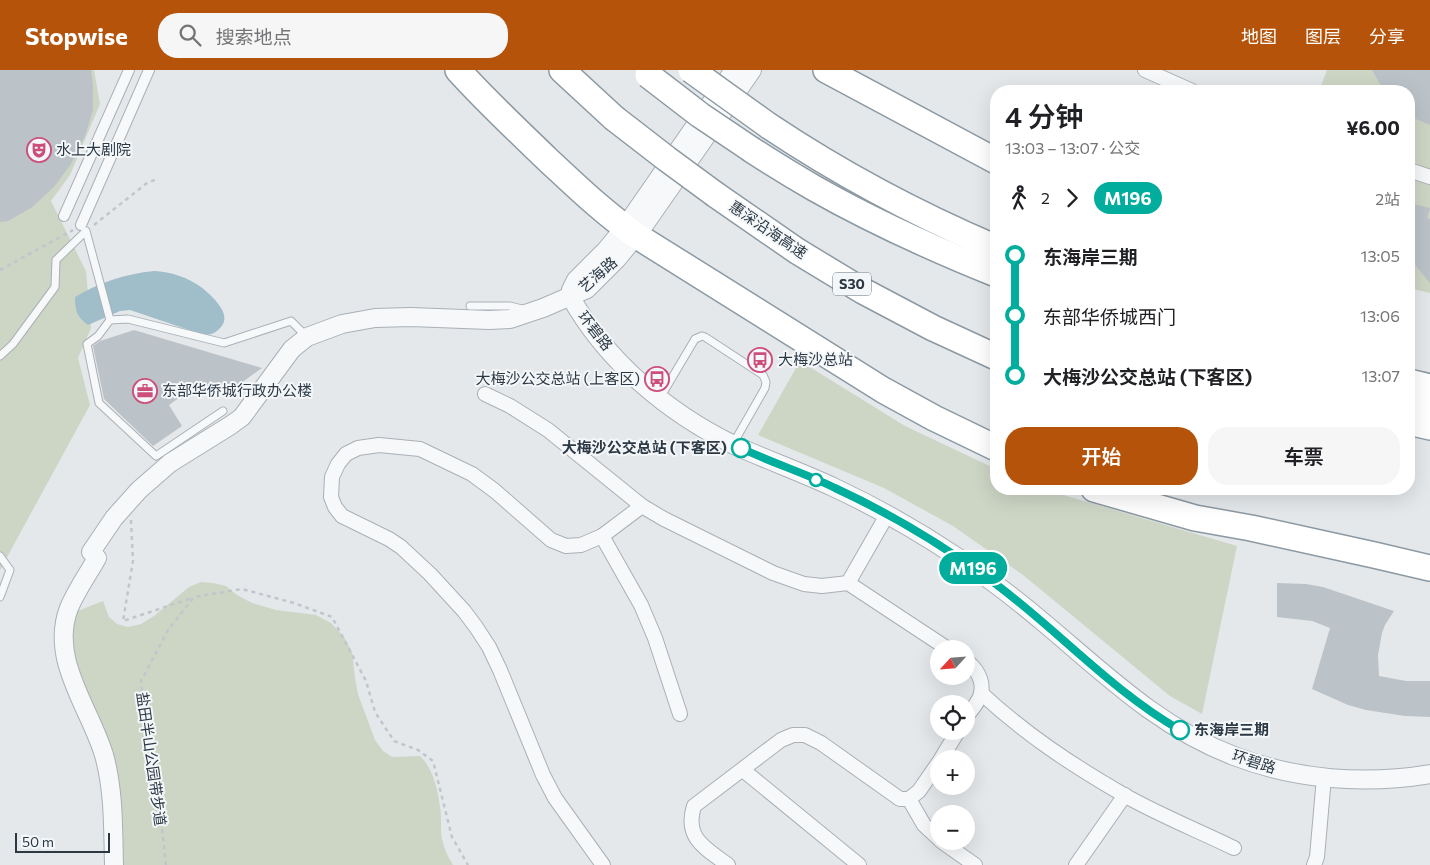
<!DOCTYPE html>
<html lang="zh">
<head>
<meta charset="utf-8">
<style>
	body { margin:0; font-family:Commissioner,"Noto Sans SC",sans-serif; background:#f6f6f6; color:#202124; height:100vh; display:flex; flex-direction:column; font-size:19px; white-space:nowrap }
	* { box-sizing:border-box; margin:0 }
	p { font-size:16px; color:#757577 }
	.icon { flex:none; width:28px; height:28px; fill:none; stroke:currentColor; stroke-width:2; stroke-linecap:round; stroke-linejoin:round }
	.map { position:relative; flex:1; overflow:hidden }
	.panel { position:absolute; left:990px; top:15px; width:425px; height:410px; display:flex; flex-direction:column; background:#fff; border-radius:20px; box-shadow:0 5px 20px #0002 }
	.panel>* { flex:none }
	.badge { padding:0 10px; border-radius:16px; font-size:18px; line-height:32px }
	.needle { width:32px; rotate:244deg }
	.controls { position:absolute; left:930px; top:570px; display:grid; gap:10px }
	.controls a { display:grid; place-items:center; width:45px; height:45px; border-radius:50%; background:#fff; box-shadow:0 5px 20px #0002; font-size:25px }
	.scale { position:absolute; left:15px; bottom:12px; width:95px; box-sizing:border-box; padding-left:5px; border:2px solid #2c3944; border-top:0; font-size:14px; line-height:18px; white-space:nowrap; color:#2c3944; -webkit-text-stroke:4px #f4f7f9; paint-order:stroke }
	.map>.badge { position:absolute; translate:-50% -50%; box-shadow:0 0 0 2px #fff }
	.legs { display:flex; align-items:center; gap:8px; height:55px; padding:0 15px; font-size:16px }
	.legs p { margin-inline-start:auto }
	.summary { display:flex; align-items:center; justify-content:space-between; height:85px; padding:0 15px }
	h1 { font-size:28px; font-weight:600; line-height:38px }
	.button { display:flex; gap:10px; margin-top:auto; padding:10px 15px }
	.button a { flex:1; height:58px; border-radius:20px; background:#b45309; color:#fff; font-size:20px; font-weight:600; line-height:58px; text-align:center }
	.button a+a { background:#f6f6f6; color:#202124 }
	ul { padding:0 15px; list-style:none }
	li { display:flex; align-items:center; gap:18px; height:60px; font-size:19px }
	li i { display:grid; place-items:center; width:8px; height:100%; margin:0 6px; background:currentColor }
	li i::after { content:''; width:12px; height:12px; margin:-6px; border:4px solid; border-radius:50%; background:#fff }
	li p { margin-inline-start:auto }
	li:first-child i { background:linear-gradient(#0000 50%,currentColor 0) }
	li:last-child i { background:linear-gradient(currentColor 50%,#0000 0) }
	header { display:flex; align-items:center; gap:30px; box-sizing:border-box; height:70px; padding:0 25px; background:#b45309; color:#fff }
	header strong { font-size:24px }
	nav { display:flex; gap:28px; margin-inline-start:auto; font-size:18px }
	.search { width:350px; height:45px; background:#f6f6f6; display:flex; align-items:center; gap:12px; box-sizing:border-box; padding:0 18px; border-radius:20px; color:#757577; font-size:19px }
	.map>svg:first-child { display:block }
</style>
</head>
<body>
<header>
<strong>Stopwise</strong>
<div class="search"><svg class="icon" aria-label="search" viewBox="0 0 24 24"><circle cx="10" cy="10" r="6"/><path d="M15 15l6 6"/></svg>搜索地点</div>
<nav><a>地图</a><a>图层</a><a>分享</a></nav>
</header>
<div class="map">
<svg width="1430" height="795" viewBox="0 0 1430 795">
	<rect width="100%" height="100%" fill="#e4e8eb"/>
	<g fill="#cdd5c5">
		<polygon points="0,0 94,0 100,34 70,105 51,131 86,201 91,258 78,288 90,335 0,500"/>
		<polygon points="1327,0 1430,0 1430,223 1409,218 1409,21 1319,21"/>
		<polygon points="800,291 905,356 996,399 996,419 1043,419 1237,476 1202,644 1170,626 1023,505 953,456 884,418 758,365"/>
		<path d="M201,512L213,513L226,516L237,525L252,533L276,540L316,545L331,553L344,567L352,582L355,608L358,624L375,670L383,681L392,687L420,686C433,698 438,720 440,737C442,748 440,759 442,769C444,779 448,787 453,795H119L77,596L71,568L75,542L103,531L109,547L117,554L128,557L141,554L154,546L189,517Z"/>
	</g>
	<path fill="#a0bdca" d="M154,201C171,202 187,207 201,217C211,225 233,244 221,257C216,263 211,265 204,265L130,240L120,241L88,255C77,247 75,241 75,227C100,212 126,204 154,201Z"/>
	<g fill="#bbc3c9">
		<polygon points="0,0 91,0 93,16 93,40 85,66 71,94 54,117 31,138 8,151 0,152"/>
		<polygon points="1372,0 1430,0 1430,55 1409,46 1409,21 1384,21"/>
		<polygon points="1409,133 1430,138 1427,148 1430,149 1430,213 1416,196 1409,182"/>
		<polygon points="134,260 262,298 226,324 194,317 169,335 182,356 153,376 104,329 93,276 100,271"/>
		<polygon points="1277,513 1306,514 1323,517 1394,541 1385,555 1382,563 1378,585 1379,606 1406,611 1430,611 1430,647 1405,646 1366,640 1348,635 1312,619 1330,558 1312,551 1277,547"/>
	</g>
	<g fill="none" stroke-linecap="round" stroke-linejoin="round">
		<defs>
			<g id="service">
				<polyline points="470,236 510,236 526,240"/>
				<polyline points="0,286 13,274 55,217 56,190 86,161 110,250"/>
				<polyline points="660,328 695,269 702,266 705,267 763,305 766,312 765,318 733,374"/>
				<polyline points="223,341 156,386 99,333 87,274 98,266 110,250 128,249 224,273 291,251 307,267"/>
				<polyline points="0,486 10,500 0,527"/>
			</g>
			<g id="pedestrian">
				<polyline points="64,146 129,0"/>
				<polyline points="81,155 149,0"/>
			</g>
			<g id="minor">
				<polyline points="1145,0 1192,21"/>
				<polyline points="1409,100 1430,107"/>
				<polyline points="485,324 510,336 548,360 642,436 664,449 773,503 804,514 822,516 848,513"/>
				<polyline points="887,445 848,513 948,579"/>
				<polyline points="602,466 641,535 655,568 680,644"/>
				<path d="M966,591C976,597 984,611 981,623C980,631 971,640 966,647"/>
				<path d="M981,623C1025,664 1072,695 1124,725C1159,745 1197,760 1234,778"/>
				<polyline points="941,689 958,661"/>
				<polyline points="743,700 859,795"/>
				<polyline points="909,729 924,755 939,769"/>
				<polyline points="941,771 975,795"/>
				<polyline points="603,795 555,728 543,705 500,600 489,577 476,557 464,541 430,504 401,477 389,469 342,446 335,437 331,427 332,407 338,394 346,384 358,378 379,375 420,379 472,404 495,421 551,470 566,476 581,475 602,466 642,436"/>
				<path d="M728,795C705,778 684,768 694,736L781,670L793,665H805L821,673L900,729H909L919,721L939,692"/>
				<polyline points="1076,795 1125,725"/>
				<polyline points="1314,795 1317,787 1324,707"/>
			</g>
			<g id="tertiary">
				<path d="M570,226C606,291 668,343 734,375C767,390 801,402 833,417C876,437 918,461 957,487C987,507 1016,529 1043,552C1104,603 1158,657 1234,686C1296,710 1365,715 1430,704"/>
				<polyline points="570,226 571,220 576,210 606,180 625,157 734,0"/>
				<path d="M114,795C113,758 114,721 104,685C90,638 49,589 69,538C76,521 88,504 97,488L91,482L114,448L139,420L170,393L231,355L242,347L292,279L307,267L342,254L375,248L411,247L489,250L510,249L543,238L587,219L617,189L640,161L752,0"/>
			</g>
			<g id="motorway">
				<path d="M458,0C486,31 517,60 547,89C576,116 604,143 637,166L883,320L934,348L996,378"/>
				<polyline points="562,0 614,48"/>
				<polyline points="826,0 996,91"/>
				<path d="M769,56C841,104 916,144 996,178"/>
				<path d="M752,80C772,93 793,106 814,118C872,151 934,179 996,204"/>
				<polyline points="716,125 797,181 863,221 933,258 996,287"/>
				<polyline points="1409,312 1430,317"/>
				<polyline points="1409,334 1430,339"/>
				<polyline points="1409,352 1430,357"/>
				<polyline points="1094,419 1195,448 1251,458 1374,485 1430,498"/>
			</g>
		</defs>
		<use href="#service" stroke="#a9b0b6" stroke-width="9"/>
		<use href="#pedestrian" stroke="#a9b0b6" stroke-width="12"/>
		<use href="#minor" stroke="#a9b0b6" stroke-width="16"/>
		<use href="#tertiary" stroke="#a9b0b6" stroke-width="20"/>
		<use href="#motorway" stroke="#8c99a2" stroke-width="28"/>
		<g stroke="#c2c6cb" stroke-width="2.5" stroke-dasharray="4 4" stroke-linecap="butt">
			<polyline points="94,155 147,113 157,109"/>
			<polyline points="0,200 73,160"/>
			<polyline points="131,450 133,491 123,551 192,528"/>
			<polyline points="166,795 159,731 147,671 141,611 168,560 194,527 242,519 294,533 332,547 366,611 375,642 394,671 418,680 433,691 452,767 468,795"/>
		</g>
		<use href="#service" stroke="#f7f8fa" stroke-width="7"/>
		<use href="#pedestrian" stroke="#f7f8fa" stroke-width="10"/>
		<use href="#minor" stroke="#f7f8fa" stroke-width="14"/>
		<use href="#tertiary" stroke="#f7f8fa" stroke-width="18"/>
		<use href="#motorway" stroke="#fff" stroke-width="25"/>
		<defs>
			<g id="motorway-bridge">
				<polyline points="691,0 769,56"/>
				<polyline points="648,5 700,45 752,80"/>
				<polyline points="614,48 667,89 716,125"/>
			</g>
		</defs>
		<use href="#motorway-bridge" stroke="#8c99a2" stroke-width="28" stroke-linecap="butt"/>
		<use href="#motorway-bridge" stroke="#fff" stroke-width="25"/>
	</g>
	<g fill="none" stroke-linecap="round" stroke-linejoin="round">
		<defs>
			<path id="line-1" d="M741,378C772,393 805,403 835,418C889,443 941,474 989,509C1054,556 1110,620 1180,660"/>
		</defs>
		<use href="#line-1" stroke="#fff" stroke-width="11"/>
		<use href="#line-1" stroke="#01ad9c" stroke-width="8"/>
	</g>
	<defs>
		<symbol id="theatre-ring" viewBox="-11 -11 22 22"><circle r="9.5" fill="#f4f7f9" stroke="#cc4e7a" stroke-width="1.5"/><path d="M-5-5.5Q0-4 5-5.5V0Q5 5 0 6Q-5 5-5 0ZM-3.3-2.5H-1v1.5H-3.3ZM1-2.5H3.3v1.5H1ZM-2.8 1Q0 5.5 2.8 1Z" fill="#cc4e7a"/></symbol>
		<symbol id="bus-ring" viewBox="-11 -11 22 22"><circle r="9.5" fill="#f4f7f9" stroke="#cc4e7a" stroke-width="1.5"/><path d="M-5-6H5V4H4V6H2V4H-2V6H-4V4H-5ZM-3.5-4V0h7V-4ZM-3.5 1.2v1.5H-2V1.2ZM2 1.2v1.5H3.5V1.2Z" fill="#cc4e7a"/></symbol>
		<symbol id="office-ring" viewBox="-11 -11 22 22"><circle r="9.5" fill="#f4f7f9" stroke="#cc4e7a" stroke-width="1.5"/><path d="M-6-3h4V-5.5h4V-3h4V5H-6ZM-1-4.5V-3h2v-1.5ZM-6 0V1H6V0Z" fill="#cc4e7a"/></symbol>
	</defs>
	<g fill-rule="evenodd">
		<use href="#theatre-ring" x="25" y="66" width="28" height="28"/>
		<use href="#bus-ring" x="746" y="276" width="28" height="28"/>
		<use href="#bus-ring" x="643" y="295" width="28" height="28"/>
		<use href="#office-ring" x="131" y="307" width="28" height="28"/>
	</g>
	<g fill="#fff" stroke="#01ad9c" stroke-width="2.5">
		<circle cx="741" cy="378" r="9"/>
		<circle cx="816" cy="410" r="6"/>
		<circle cx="1180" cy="660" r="9"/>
	</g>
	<g text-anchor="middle" stroke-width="4" stroke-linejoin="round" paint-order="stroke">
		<rect fill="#f4f7f9" stroke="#68727a" stroke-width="1" x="833" y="202.5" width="38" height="23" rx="4"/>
		<g font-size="14" font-weight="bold" fill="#2c3944">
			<text x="852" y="219">S30</text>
		</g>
		<g font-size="15" fill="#2c3944" stroke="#f4f7f9" text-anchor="start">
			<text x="56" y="85">水上大剧院</text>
			<text x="778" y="295">大梅沙总站</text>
			<text x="640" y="314" text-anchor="end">大梅沙公交总站 (上客区)</text>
			<text x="162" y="326">东部华侨城行政办公楼</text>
		</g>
		<g font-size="15" fill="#2c3944" stroke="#f4f7f9">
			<text transform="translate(768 160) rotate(34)" y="5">惠深沿海高速</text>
			<text transform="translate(598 205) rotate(-41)" y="5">艺海路</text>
			<text transform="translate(595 261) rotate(52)" y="5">环碧路</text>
			<text transform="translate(151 689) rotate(82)" y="5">盐田半山公园带步道</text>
			<text transform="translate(1254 692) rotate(18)" y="5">环碧路</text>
		</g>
		<g font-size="15" font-weight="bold" fill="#2c3944" stroke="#f4f7f9" text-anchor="end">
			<text x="727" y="383">大梅沙公交总站 (下客区)</text>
			<text x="1194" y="665" text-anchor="start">东海岸三期</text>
		</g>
	</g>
</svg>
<div class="controls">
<a><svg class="needle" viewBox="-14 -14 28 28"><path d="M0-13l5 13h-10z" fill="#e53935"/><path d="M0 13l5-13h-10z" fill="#757577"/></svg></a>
<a><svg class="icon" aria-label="locate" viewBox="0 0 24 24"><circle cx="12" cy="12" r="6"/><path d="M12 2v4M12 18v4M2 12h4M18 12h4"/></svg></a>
<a>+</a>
<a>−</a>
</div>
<div class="scale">50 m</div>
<b class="badge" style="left:973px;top:498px;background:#01ad9c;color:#fff">M196</b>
<section class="panel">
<div class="summary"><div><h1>4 分钟</h1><p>13:03 – 13:07 · 公交</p></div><b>¥6.00</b></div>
<div class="legs"><svg class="icon" aria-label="walk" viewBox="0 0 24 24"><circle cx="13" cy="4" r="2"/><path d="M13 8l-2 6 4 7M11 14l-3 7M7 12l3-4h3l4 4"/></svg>2<svg class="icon" aria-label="forward" viewBox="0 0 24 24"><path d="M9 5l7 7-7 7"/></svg><b class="badge" style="background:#01ad9c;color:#fff">M196</b><p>2站</p></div>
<ul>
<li><i style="color:#01ad9c"></i><b>东海岸三期</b><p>13:05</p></li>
<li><i style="color:#01ad9c"></i><span>东部华侨城西门</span><p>13:06</p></li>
<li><i style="color:#01ad9c"></i><b>大梅沙公交总站 (下客区)</b><p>13:07</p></li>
</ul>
<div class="button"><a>开始</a><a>车票</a></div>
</section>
</div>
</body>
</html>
